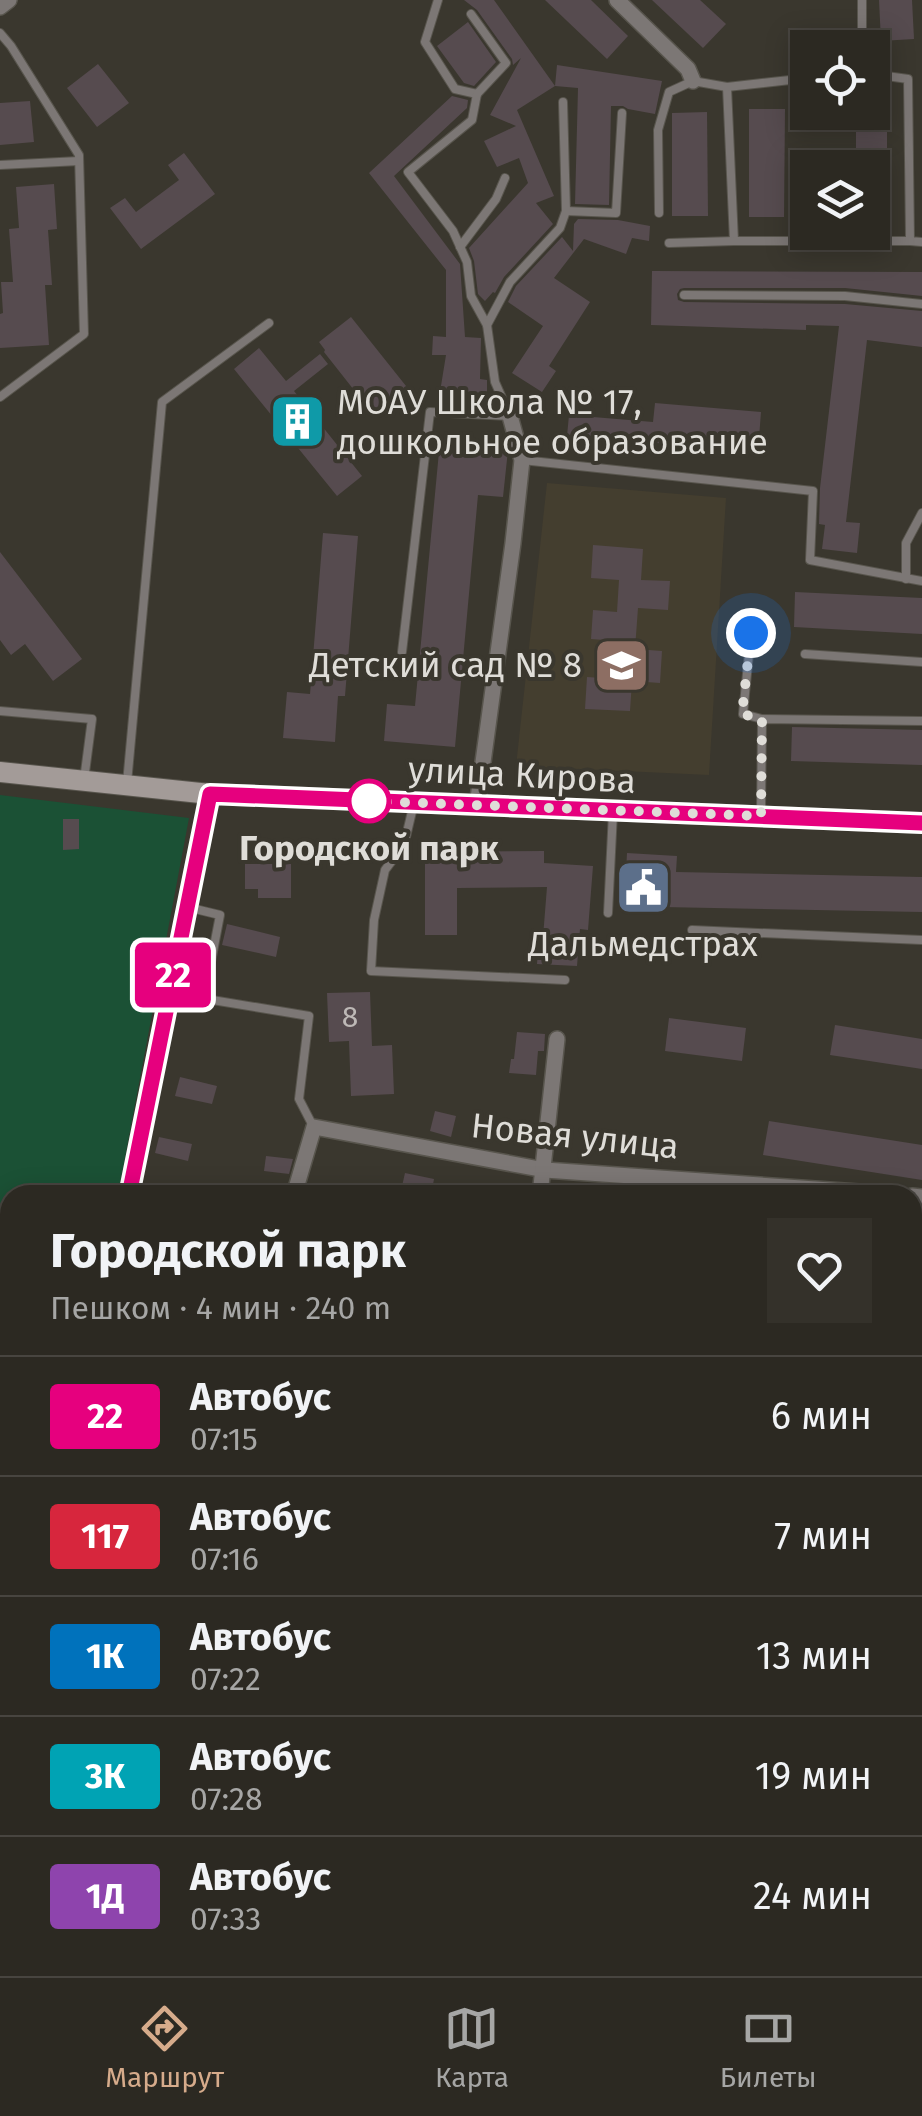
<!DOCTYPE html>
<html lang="ru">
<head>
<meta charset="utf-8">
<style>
	body { margin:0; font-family:"Fira Sans",sans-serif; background:#34312a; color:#f1f3f6; height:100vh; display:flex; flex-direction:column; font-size:38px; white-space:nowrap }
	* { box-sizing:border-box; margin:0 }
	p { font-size:32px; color:#a6a6a5 }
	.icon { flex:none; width:55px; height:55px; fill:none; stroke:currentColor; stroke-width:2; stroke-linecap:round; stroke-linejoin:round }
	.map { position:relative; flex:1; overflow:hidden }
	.details { position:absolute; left:0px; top:1185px; width:922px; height:792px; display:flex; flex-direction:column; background:#2c2922; border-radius:30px 30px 0 0; box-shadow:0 5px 25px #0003,0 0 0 2px #484540 }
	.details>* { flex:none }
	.badge { padding:0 20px; border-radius:8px; font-size:35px; line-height:65px }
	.fabs { position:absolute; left:790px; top:30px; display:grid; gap:20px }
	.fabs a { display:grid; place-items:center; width:100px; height:100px; border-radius:0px; background:#2c2922; box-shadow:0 5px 25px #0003,0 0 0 2px #484540; font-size:50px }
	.you { position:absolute; width:50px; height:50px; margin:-25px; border:8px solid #fff; border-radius:50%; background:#1a73e8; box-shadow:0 0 0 15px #1a73e833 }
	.map>.badge { position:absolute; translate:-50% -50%; box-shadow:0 0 0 5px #fff }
	.round { display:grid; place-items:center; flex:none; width:105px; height:105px; border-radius:0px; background:#34312a }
	.headline { display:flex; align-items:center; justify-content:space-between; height:170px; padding:0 50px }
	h1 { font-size:48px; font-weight:700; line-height:75px }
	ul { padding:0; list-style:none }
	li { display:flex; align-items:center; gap:30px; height:120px; padding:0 50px; border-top:2px solid #484540 }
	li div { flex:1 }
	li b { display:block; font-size:38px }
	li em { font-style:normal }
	li .badge { min-width:110px; font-weight:700; text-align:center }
	.menu { display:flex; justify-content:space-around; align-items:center; height:140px; border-top:2px solid #484540; background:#2c2922; font-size:28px; color:#a6a6a5 }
	.menu a { display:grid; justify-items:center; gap:5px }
	.menu .active { color:#d6ab8b }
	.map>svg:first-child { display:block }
</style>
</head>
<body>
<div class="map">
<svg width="922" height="1976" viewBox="0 0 922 1976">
	<rect width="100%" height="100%" fill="#3a372e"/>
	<polygon fill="#483d2d" points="0,1423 10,1423 10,1570 0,1566"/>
	<polygon fill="#443e2f" points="547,483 726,498 709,775 516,766"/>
	<polygon fill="#1b5135" points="0,795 189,818 118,1195 10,1195 10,1257 0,1254"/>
	<g fill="#022241" stroke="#445a6e" stroke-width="2.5">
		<polygon points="0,1602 10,1604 10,1968 252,1968 217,1976 0,1976"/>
		<polygon points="913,1801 922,1804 922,1976 425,1976 409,1968 912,1968"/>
	</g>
	<g fill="#564b4f">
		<polygon points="464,0 494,0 555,86 517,110 554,196 536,203 553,224 504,277 495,293 493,292 485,301 478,294 474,261 469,248 528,183 519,158 497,167 484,141 516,126 490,115 521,58 513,65 512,59 477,10"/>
		<polygon points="545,0 591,0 628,36 607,59"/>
		<polygon points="652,0 700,0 726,24 703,48"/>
		<polygon points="879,0 912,0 914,39 881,41"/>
		<polygon points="468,22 496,62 474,86 464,83 437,46"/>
		<polygon points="98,64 129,103 97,127 67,88"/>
		<polygon points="557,65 662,81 655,114 628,109 623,106 611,106 609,205 575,204 578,88 555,86"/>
		<polygon points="452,96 468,100 467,108 394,176 460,264 465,337 481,338 480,379 487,380 487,399 440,392 446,355 432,355 433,336 446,337 446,270 369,173"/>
		<polygon points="872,99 887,99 887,221 872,222 872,168 856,168 856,112 872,112"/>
		<polygon points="30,101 34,142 0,145 0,103"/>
		<polygon points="749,109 785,109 784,217 749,217"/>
		<polygon points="707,112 708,216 672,216 672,113"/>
		<polygon points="184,153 215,194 141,249 110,208 125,198 136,212 179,180 168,165"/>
		<polygon points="54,184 57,229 48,230 52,285 45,285 49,345 0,348 0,314 3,313 1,282 13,282 9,229 19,228 16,187"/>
		<polygon points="578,219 618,220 650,226 649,241 632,238 626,254 584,239 554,278 590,302 549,366 556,371 542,392 512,373 543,326 508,302 516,286 562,237 573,251 574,224"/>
		<polygon points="652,271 922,272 922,296 845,288 684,288 680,289 677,294 678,300 684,302 845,304 922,311 922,347 867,340 846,522 860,523 857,553 822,549 825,525 819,524 820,488 839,326 806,325 806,330 651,325"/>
		<polygon points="351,317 410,391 376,418 324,352 325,350 319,342"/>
		<polygon points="259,348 286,381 320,354 328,364 294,391 362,476 337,496 234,369"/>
		<polygon points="655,403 761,412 758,451 567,436 569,415 653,422"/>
		<polygon points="440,441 507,447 508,450 503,497 478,495 455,747 384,741 387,704 415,706"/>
		<polygon points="323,533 358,536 345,696 338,696 335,742 283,738 287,692 310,694"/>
		<polygon points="593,545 643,549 641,580 670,581 668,610 638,608 635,649 662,651 660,683 632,681 630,711 585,709 587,677 616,679 618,641 591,639 593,610 617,612 619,580 591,578"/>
		<polygon points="0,552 82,659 53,681 25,644 11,655 0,640"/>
		<polygon points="795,592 922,598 922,634 794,627"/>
		<polygon points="792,727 922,730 922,765 791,761"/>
		<polygon points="63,819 79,819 79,849 63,850"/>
		<polygon points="544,851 544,863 593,866 588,930 580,929 577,966 537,964 539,937 543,937 547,887 457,888 457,935 425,935 425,852"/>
		<polygon points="627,853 677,856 676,872 922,877 922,912 662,907 663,892 625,890"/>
		<polygon points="245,864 291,864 291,898 258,898 258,889 245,889"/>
		<polygon points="227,924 280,937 276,957 222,945"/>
		<polygon points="370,992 372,1046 392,1045 394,1094 351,1096 349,1041 329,1042 327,993"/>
		<polygon points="669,1018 746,1028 742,1061 665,1051"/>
		<polygon points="835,1025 922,1039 922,1069 830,1055"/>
		<polygon points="517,1032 545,1034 544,1051 538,1051 536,1075 509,1073 511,1059 514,1059"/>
		<polygon points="180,1077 217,1086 212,1104 175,1096"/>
		<polygon points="435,1111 456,1116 451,1137 430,1131"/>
		<polygon points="769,1121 922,1145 922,1180 763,1155"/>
		<polygon points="159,1137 192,1144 188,1161 155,1153"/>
		<polygon points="266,1156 293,1159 289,1174 264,1171"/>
		<polygon points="405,1173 434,1179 431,1195 400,1195"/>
	</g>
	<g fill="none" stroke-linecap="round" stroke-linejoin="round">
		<defs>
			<g id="lane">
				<polyline points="438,0 425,42 455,89 477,94"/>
				<polyline points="471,14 506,63 477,94 472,120 408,172 453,231 467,262 471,296 487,325"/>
				<polyline points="0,33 11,46 79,155 84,334 0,397"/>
				<polyline points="862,48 862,0"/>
				<polyline points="872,74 908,79 910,241 922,242"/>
				<polyline points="727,87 734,241"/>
				<polyline points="0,165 79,161"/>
				<polyline points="566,211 616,213 622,113"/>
				<polyline points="659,213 658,130 669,92 693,81 727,87 808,78"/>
				<polyline points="669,243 734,241 910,241"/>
				<polyline points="460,247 496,199 505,178"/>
				<polyline points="684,295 845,296 922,304"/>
				<polyline points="522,460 813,491 810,560 922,581"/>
				<polyline points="906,579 906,543 922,513"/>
				<polyline points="751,633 743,714 762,719"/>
				<polyline points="402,652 430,412 510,416 495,382 487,325 510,282 560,228 566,211 563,102"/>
				<polyline points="805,654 922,662"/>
				<polyline points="0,711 92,719 84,780"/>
				<polyline points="127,783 162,402 269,323"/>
				<polyline points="414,803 404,845 385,870 374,920 371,971 565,980"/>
				<polyline points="761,812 762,719 922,721"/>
				<polyline points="608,913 613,812"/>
				<polyline points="692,930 922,940"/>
				<polyline points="176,968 210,967 220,915 187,907"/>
				<polyline points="170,993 309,1016 299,1099 313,1126"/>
				<polyline points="912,1230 922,1232"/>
			</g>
			<g id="street">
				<polyline points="617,0 688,69 693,81"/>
				<polyline points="0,7 9,0"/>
				<polyline points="477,806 513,543 522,460 510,416"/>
				<polyline points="129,1195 210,794"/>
				<polyline points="294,1195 314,1127 545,1170 902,1195"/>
				<polyline points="540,1195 557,1039"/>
				<polyline points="912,1196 922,1197"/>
				<polyline points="0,1264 10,1267"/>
				<polyline points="0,1408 10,1411"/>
				<polyline points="912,1548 922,1550"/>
				<polyline points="912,1780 922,1783"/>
			</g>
			<polyline id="secondary" points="0,772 210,794 922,823"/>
		</defs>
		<use href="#lane" stroke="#58554d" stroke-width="10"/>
		<use href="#street" stroke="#58554d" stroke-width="18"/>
		<use href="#secondary" stroke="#58554d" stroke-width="22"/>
		<use href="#lane" stroke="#7c7775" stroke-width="8"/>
		<use href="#street" stroke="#7c7775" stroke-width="15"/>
		<use href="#secondary" stroke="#a39b98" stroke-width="20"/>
	</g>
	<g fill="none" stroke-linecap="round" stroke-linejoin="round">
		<defs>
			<polyline id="line" points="129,1195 210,794 922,823"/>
		</defs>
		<use href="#line" stroke="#fff" stroke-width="22"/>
		<use href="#line" stroke="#e6007e" stroke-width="15"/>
		<polyline stroke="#dfddd8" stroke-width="10" stroke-dasharray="0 18" points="369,801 761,816 762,719 742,714 751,633"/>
	</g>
	<defs>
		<symbol id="building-square" viewBox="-11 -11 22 22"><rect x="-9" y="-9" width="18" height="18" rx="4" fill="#0f9aa8" stroke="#3a372e"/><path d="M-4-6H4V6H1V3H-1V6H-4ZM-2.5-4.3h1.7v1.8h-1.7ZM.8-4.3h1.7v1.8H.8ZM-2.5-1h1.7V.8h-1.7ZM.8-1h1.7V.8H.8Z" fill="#fff"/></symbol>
		<symbol id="school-square" viewBox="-11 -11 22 22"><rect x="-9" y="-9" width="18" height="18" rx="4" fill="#8d6e63" stroke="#3a372e"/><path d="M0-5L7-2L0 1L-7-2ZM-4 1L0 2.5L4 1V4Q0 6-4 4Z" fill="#fff"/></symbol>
		<symbol id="civic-square" viewBox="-11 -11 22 22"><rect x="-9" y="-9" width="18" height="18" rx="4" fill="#5c6f8a" stroke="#3a372e"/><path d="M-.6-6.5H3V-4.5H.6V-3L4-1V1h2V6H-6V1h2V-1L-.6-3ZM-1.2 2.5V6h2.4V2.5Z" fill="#fff"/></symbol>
	</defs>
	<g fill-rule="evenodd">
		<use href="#building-square" x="266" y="390" width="63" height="63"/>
		<use href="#school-square" x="590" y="634" width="63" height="63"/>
		<use href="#civic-square" x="612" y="856" width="63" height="63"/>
	</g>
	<circle fill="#fff" stroke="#e6007e" stroke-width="5" cx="369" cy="801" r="20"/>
	<g text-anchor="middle" stroke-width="8" stroke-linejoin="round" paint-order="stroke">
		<g font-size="30" fill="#bdb8b6">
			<text x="350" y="1027">8</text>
		</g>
		<g font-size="35" fill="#dfddd8" stroke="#3a372e" text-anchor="start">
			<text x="337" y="414">МОАУ Школа № 17,<tspan x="337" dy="40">дошкольное образование</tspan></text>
			<text x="582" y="677" text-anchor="end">Детский сад № 8</text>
			<text x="643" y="956" text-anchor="middle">Дальмедстрах</text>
		</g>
		<g font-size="35" fill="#dfddd8" stroke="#3a372e">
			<text transform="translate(522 775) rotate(3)" y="12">улица Кирова</text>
			<text transform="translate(575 1136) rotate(6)" y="12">Новая улица</text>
		</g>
		<g font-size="35" font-weight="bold" fill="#dfddd8" stroke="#3a372e">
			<text x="369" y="860">Городской парк</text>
		</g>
	</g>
</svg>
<div class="fabs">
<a><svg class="icon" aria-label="locate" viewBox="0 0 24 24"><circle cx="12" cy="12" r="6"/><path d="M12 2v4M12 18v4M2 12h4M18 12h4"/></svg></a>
<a><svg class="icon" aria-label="layers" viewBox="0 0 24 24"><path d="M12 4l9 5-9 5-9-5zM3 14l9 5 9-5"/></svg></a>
</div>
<div class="you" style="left:751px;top:633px"></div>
<b class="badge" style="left:173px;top:975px;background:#e6007e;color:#fff">22</b>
<section class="details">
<div class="headline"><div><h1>Городской парк</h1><p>Пешком · 4 мин · 240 m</p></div><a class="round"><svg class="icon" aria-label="heart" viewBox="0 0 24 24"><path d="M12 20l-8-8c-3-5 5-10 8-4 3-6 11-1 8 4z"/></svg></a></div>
<ul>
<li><span class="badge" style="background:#e6007e;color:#fff">22</span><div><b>Автобус</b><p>07:15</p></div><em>6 мин</em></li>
<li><span class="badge" style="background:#d7263d;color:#fff">117</span><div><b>Автобус</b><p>07:16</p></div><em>7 мин</em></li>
<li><span class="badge" style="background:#0072bc;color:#fff">1К</span><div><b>Автобус</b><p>07:22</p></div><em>13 мин</em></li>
<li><span class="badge" style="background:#00a3b4;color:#fff">3К</span><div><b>Автобус</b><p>07:28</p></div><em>19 мин</em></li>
<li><span class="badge" style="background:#8e44ad;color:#fff">1Д</span><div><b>Автобус</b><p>07:33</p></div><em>24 мин</em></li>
</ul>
</section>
</div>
<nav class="menu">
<a class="active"><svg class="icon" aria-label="directions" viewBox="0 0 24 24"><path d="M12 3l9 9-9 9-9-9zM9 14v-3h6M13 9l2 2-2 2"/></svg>Маршрут</a>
<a><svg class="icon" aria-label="map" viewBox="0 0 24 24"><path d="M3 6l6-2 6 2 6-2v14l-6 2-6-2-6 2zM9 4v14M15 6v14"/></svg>Карта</a>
<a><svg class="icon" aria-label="tickets" viewBox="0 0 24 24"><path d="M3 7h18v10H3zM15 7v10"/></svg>Билеты</a>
</nav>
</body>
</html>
